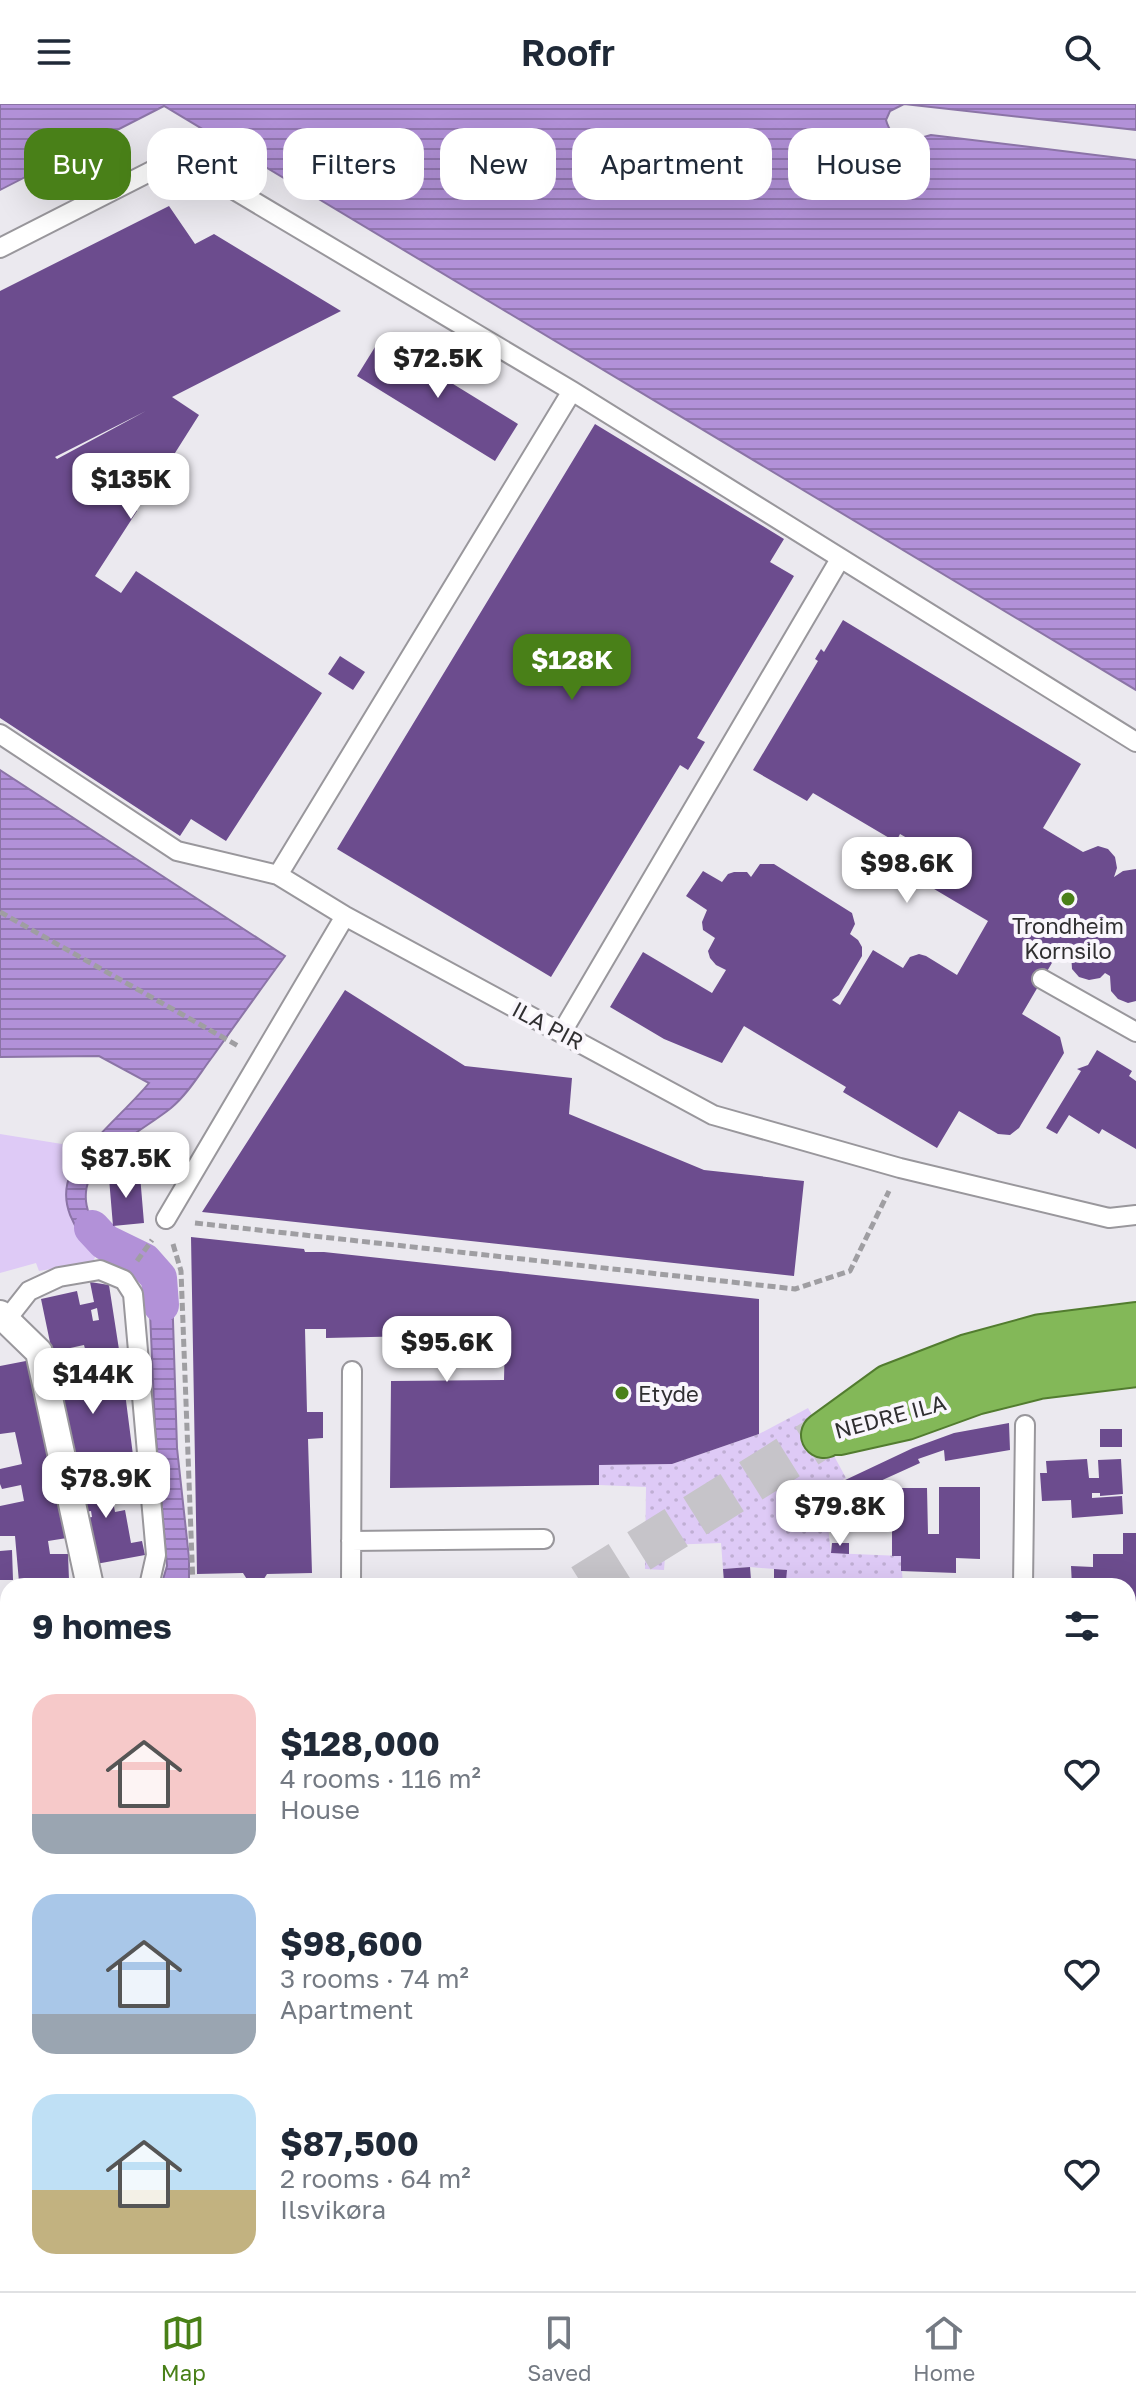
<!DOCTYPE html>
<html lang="en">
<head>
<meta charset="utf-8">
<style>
	body { margin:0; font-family:"Golos Text",sans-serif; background:#f2f2f3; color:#1f2937; height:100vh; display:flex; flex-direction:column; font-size:30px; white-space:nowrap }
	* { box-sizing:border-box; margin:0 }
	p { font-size:26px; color:#747a83 }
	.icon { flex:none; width:44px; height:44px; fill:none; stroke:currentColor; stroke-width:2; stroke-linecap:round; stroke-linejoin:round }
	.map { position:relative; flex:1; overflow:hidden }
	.sheet { position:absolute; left:0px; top:1474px; width:1136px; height:714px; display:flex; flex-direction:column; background:#fff; border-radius:24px 24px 0 0; box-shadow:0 8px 32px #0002 }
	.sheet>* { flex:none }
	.guide { position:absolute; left:24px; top:24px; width:1088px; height:72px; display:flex; gap:16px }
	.price { position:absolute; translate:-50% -68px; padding:0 18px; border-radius:16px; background:#fff; color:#222; font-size:26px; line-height:52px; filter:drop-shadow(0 2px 4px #0008) }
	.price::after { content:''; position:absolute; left:50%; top:48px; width:24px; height:18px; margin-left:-12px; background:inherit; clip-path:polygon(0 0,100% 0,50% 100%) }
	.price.selected { background:#498018; color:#fff }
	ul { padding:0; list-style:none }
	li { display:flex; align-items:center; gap:24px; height:200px; padding:0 32px }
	li span { display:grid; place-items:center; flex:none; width:224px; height:160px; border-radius:24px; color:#555 }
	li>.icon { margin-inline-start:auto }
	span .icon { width:96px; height:96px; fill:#fffc; stroke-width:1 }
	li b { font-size:34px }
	h2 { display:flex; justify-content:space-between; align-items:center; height:96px; padding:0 32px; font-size:34px }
	.chip { padding:0 28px; border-radius:24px; background:#fff; box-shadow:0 8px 32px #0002; font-size:28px; line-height:72px }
	.chip.selected { background:#498018; color:#fff }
	header { display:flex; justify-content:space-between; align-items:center; height:104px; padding:0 32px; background:#fff; font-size:36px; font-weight:600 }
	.tabs { display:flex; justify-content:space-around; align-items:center; height:112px; border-top:2px solid #e0e1e3; background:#fff; font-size:22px; color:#747a83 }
	.tabs a { display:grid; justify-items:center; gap:4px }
	.tabs .selected { color:#498018 }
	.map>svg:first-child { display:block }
	.grass { fill:url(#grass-dots) }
	.park { fill:#decaf6 }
	.water { fill:url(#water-rules); stroke:#8b74a6; stroke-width:2 }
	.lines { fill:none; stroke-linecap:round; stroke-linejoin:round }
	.canal { stroke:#b291d8; stroke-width:36 }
	.building { fill:#6c4c8e; fill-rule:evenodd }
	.trunk-tunnel { stroke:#c6c4c9; stroke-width:44; stroke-dasharray:44 22; stroke-linecap:butt }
	.service-casing { stroke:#99979c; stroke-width:22 }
	.pedestrian-casing { stroke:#99979c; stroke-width:30 }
	.minor-casing { stroke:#99979c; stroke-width:38 }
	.trunk-casing { stroke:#527c2f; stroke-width:48 }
	.path { stroke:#9f9ea2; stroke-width:5; stroke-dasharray:8 4; stroke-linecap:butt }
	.service { stroke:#fff; stroke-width:18 }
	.pedestrian { stroke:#fff; stroke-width:26 }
	.minor { stroke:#fff; stroke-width:34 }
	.trunk { stroke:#83b858; stroke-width:44 }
	.poi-dot { fill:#498018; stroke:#f9f6fc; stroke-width:3 }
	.labels { text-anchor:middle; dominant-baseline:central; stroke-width:8; stroke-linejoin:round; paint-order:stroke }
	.poi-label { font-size:22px; fill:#302f31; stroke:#f9f6fc }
	.street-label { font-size:22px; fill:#302f31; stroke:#f9f6fc }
</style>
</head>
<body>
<header><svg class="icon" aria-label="menu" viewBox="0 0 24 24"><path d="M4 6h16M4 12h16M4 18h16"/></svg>Roofr<svg class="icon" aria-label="search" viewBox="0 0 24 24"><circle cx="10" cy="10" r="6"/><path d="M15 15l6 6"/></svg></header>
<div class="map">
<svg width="1136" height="2187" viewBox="0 0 1136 2187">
	<defs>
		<pattern id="grass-dots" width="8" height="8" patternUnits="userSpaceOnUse" patternTransform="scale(2)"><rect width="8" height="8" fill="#decaf6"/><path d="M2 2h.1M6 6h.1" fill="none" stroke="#bfaed3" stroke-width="1.8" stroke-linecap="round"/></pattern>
		<pattern id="water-rules" width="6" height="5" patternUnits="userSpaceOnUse" patternTransform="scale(2)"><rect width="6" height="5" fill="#b291d8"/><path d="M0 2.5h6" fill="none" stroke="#9177b0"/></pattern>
	</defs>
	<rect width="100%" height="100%" fill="#ebe9ef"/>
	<path class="grass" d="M808,1304L846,1374L824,1387L831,1449L901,1452L903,1482H811L786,1477V1466L750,1463L723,1465L721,1439L666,1441L664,1466L645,1465L646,1383L599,1381V1361L672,1360L759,1330Z
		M0,2095L8,2097V2180H131L134,2187H0Z
		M203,2180H265L266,2183L265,2187H199Z"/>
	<path class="park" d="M0,1030L62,1040L82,1052L71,1069L86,1135L98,1146L93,1158L39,1167L36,1159L0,1169Z
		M0,1662H8V1850L0,1851Z
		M348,2180H637L632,2187H346Z
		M692,2180H854L855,2187H721Z"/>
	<path class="water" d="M0,0H1136V26L904,0L890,7L886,16C892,39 911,37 931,31L1136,56V586L164,2L0,86Z
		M0,666L285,852C261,885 237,918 213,952C200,969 188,990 171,1004C144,1026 89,1052 86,1088C83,1121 110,1132 135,1142L126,1158C116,1154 105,1151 97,1145C73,1128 58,1097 71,1069C83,1042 129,1004 149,979L99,952L0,953Z
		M149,1149L161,1157L172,1185L177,1344L189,1454V1482H161L167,1462L155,1322L149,1186L138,1166Z"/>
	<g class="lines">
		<path class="canal" d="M92,1124L105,1138L144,1157L159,1174L161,1201"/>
	</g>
	<path class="building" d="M169,102L195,140L214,130L341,207L172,293L199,311L156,379L153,377L135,405L137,407L95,472L121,489L136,467L322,589L226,737L191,715L180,732L0,614V187ZM146,307L57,355L55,353Z
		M380,235L518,320L495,357L357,272Z
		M595,320L784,435L770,458L794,472L697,634L705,638L688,666L680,661L551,873L337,745Z
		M843,516L1081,660L1043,724L1083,748L1098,742L1108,745L1115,753L1117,764L1114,773L1123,767L1136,765V897L1128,899L1118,895L1111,887L1110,872L1105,869L1100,874L1089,876L1079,873L1072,865L1071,849L1067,847L1056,852L1022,910L1060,933L1064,949L1019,1024L1010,1031L998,1030L959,1007L937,1044L843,988L846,983L744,922L722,959L664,935L610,903L643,848L712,889L726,866L716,861L710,854L708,847L715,834L703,826L702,818L707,806L686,792L703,767L722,778L728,770L734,768H747L751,773L760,760H774L852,809L855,820L850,830L858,836L862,843V852L839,891L832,896L840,901L873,846L903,864L910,853L919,850L926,852L957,871L988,817L924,779L940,753L900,730L896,738L813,689L807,697L753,666L818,557L815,555L821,545L824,548Z
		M340,552L365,568L353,586L328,570Z
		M345,886L465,962L572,974L569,1010L704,1066L804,1077L794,1172L202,1108Z
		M1097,946L1132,967L1129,972L1136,977V1045L1102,1025L1099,1030L1069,1011L1057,1030L1046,1024L1081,967L1077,965L1088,961Z
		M140,1071L144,1119L113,1122L109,1074Z
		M191,1133L304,1145L305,1148H324L759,1195V1330L672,1360L599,1361V1381L390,1384L391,1277L504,1276L505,1230L326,1234V1225H305L307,1308H323V1334L308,1335L312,1469L267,1470L262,1478L258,1480L248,1477L243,1469L197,1470Z
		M90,1178L109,1181L120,1252L88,1256L84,1241L52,1248L41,1195L77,1187L80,1201L94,1198ZM97,1204L99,1216L93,1217L91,1206Z
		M83,1248L90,1282L103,1279L105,1293L125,1289L134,1359L115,1362L113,1349L101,1351L103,1359L76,1362L55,1254Z
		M31,1256L67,1434L48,1437L50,1450H68L69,1476L19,1478L15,1432H0V1402L24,1397L21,1381L2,1385L0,1380V1365L22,1360L15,1328L0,1330V1262Z
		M1009,1319L1010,1346L945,1357L944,1346L918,1355L920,1359L867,1383L865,1378L826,1399L824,1386L913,1344L954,1329Z
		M1100,1325H1122V1343H1100Z
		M1087,1355L1089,1374H1099L1098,1356L1121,1355L1123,1390L1100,1392V1389H1092V1394L1122,1392L1123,1410L1072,1414L1071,1396L1042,1397L1040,1369H1047L1046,1357Z
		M107,1364L115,1408L125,1406L131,1439L142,1437L145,1451L96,1460L86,1414L92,1413L91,1407L85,1408L78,1370Z
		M939,1383H980V1455L956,1454V1469L901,1467V1452H892V1421H901L900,1384H927L928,1430H939Z
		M1123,1429H1136V1499H1128V1482H1072L1071,1462L1093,1463V1450H1123Z
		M832,1439H849V1450L831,1449Z
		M12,1446L13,1476H0V1447Z
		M750,1463L751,1476H774V1465L787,1466L786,1477L811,1478V1482H707V1479L724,1478L723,1465Z
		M903,1478H958V1482H903Z
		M0,1569H8V1641H0Z
		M1134,1920H1136V1940H1132Z
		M1129,1963L1136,1964V2187H1110V2180H1128Z
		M976,2180H1028V2187H976Z
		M915,2181V2187H855L854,2183Z"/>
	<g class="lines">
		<path class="trunk-tunnel" d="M583,1482L824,1331
			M0,1756L8,1753"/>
		<g class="service-casing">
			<path id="service" d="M0,144L179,53L572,287L1136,638
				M0,630L177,747L278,771L345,812L713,1011L900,1064L1109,1114L1136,1111
				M278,771L572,287
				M1042,875L1136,928
				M562,928L840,455
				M166,1115L345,812
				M7,1215L29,1187L59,1173L100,1166L124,1176L133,1190L156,1451L149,1482
				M351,1437L544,1435
				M351,1482L352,1267
				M1023,1482L1025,1321
				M1128,1952H1136
				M0,1992L8,1945"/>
		</g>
		<g class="pedestrian-casing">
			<path id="pedestrian" d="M0,1210L39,1248L90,1482"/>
		</g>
		<g class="minor-casing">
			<path id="minor" d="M0,1518H8
				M1128,1532V1522
				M1128,1733L1136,1734
				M0,2095L8,2097
				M52,2180L53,2187
				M1085,2187L1086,2180"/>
		</g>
		<g class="trunk-casing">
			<path id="trunk" d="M839,1328L906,1313L975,1288L1039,1272L1136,1260
				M824,1331L890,1283L968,1253L1041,1233L1136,1221"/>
		</g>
		<path class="path" d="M0,808L240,943
			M195,1119L795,1185L850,1167L889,1087
			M173,1140L181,1167L193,1482
			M137,1157L152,1136
			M0,1762L8,1763
			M0,1782L3,1786L0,1791
			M432,2187L434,2180
			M617,2187L619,2183H629L630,2180"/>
		<use href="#service" class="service"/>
		<use href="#pedestrian" class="pedestrian"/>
		<use href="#minor" class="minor"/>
		<use href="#trunk" class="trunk"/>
	</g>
	<g class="poi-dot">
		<circle cx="1068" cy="795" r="8"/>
		<circle cx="622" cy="1289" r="8"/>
	</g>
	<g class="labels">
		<g class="poi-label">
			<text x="1068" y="821">Trondheim<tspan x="1068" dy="25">Kornsilo</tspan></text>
			<text x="638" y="1289" text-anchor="start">Etyde</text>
		</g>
		<g class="street-label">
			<text transform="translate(548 921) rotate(28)">ILA PIR</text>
			<text transform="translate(890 1312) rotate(-15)">NEDRE ILA</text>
		</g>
	</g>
</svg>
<b class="price" style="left:438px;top:296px">$72.5K</b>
<b class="price" style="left:131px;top:417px">$135K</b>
<b class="price selected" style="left:572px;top:598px">$128K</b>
<b class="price" style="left:907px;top:801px">$98.6K</b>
<b class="price" style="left:126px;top:1096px">$87.5K</b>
<b class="price" style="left:447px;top:1280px">$95.6K</b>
<b class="price" style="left:93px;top:1312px">$144K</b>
<b class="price" style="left:106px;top:1416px">$78.9K</b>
<b class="price" style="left:840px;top:1444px">$79.8K</b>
<div class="guide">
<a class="chip selected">Buy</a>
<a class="chip">Rent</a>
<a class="chip">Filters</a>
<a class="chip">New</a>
<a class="chip">Apartment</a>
<a class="chip">House</a>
</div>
<section class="sheet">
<h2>9 homes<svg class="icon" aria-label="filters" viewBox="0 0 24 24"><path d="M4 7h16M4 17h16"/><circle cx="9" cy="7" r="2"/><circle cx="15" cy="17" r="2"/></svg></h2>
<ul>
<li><span style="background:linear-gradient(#f6c9c9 75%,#9aa5b1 0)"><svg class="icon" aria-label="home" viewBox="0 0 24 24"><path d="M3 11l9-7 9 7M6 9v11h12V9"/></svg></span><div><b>$128,000</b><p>4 rooms · 116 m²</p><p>House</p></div><svg class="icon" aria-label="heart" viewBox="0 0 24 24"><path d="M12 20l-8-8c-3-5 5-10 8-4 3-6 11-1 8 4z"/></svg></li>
<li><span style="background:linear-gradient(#a9c7e8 75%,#9aa5b1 0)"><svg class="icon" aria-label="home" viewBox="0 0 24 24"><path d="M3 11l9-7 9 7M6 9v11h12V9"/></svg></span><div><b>$98,600</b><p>3 rooms · 74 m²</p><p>Apartment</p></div><svg class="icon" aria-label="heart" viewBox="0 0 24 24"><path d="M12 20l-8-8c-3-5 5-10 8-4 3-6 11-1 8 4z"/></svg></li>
<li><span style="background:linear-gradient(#bfe0f5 60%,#c2b280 0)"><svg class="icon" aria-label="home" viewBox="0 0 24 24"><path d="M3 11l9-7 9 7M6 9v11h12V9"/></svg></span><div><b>$87,500</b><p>2 rooms · 64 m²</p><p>Ilsvikøra</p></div><svg class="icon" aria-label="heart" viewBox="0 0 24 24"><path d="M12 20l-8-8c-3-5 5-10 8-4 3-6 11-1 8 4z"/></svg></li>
</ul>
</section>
</div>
<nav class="tabs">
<a class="selected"><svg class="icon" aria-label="map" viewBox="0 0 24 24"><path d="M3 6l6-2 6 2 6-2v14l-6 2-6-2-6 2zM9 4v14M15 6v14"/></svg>Map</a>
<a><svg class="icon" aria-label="saved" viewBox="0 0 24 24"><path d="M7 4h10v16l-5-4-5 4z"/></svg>Saved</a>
<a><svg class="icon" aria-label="home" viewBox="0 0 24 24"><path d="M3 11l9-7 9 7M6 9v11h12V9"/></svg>Home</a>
</nav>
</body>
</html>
